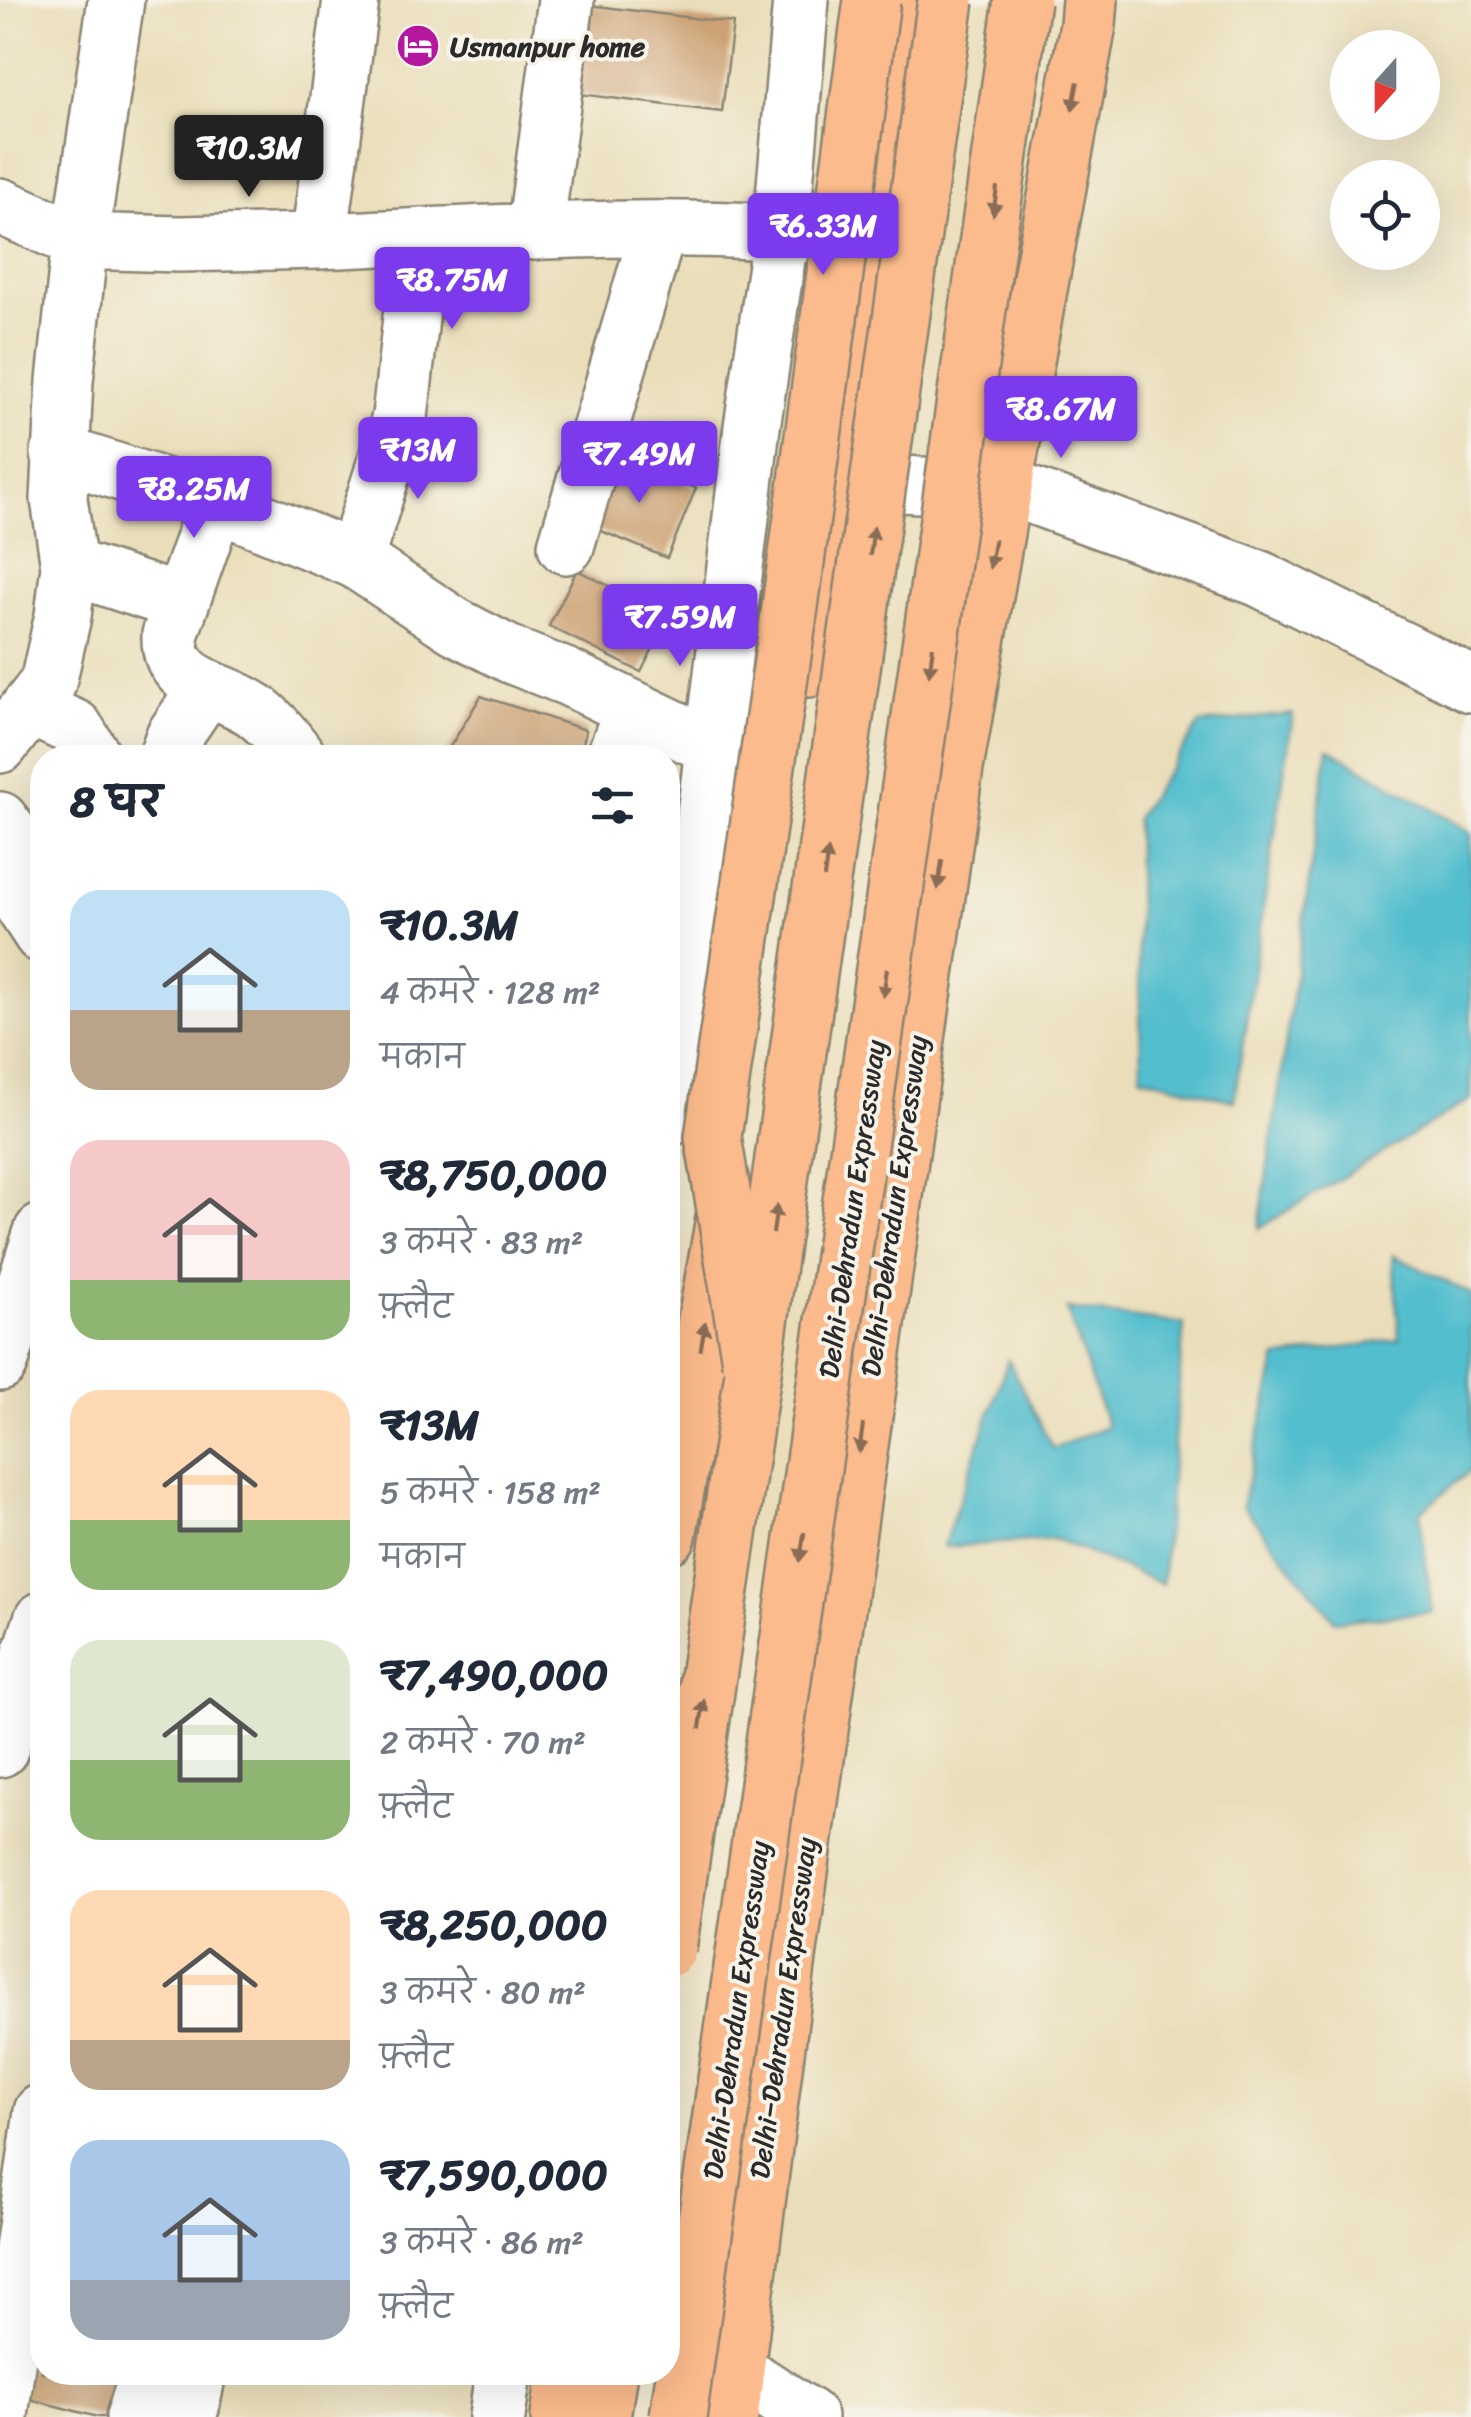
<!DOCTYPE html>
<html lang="hi">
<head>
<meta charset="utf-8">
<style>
	body { margin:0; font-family:Sriracha,"Playpen Sans Deva",sans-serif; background:#f6f6f7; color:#1f2937; height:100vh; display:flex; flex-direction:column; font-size:38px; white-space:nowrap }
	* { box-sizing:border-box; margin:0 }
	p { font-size:32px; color:#747a83 }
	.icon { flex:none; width:55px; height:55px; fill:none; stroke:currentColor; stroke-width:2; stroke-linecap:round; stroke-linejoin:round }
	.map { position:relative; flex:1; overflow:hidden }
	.panel { position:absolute; left:30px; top:745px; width:650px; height:1640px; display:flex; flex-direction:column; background:#fff; border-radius:40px; box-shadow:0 10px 40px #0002 }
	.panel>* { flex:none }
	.needle { width:65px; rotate:201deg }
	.controls { position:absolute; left:1330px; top:30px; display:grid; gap:20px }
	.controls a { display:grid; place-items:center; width:110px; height:110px; border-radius:50%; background:#fff; box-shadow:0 10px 40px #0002; font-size:50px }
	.price { position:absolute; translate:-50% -85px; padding:0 22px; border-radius:10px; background:#7c3aed; color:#fff; font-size:32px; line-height:65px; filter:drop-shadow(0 2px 5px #0008) }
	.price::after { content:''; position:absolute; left:50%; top:60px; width:30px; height:22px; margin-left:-15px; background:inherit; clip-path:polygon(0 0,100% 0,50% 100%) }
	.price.active { background:#222; color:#fff }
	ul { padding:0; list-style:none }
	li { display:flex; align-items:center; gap:30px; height:250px; padding:0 40px }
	li span { display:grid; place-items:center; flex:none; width:280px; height:200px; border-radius:30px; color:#555 }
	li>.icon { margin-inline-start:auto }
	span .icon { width:120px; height:120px; fill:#fffc; stroke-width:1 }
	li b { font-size:42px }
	h2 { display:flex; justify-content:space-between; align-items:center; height:120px; padding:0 40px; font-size:42px }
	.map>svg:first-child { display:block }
	.water { fill:#53bece; stroke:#3f747c; stroke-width:2.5 }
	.building { fill:#cca173 }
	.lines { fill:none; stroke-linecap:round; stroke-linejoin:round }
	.minor-casing { stroke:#8a8472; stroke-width:60 }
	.highway-casing { stroke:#8a8472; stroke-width:60 }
	.minor { stroke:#fff; stroke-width:55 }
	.highway { stroke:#fbbb8c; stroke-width:55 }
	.major-bridge-casing { stroke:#8a8472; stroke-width:60; stroke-linecap:butt }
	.highway-bridge-casing { stroke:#8a8472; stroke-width:60; stroke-linecap:butt }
	.major-bridge { stroke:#fbbb8c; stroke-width:55 }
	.highway-bridge { stroke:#fbbb8c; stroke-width:55 }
	.oneway { fill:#896c57 }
	.labels { text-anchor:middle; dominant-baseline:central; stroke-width:8; stroke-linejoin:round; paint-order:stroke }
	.poi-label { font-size:28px; font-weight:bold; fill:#2b2b2b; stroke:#f7f3e8; text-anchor:start }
	.street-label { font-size:28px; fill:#2b2b2b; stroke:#f7f3e8 }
</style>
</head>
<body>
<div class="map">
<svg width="1471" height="2417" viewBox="0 0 1471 2417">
	<rect width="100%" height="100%" fill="#f7f3e8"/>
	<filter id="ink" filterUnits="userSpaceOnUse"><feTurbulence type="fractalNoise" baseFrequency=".01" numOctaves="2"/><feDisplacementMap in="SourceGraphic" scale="20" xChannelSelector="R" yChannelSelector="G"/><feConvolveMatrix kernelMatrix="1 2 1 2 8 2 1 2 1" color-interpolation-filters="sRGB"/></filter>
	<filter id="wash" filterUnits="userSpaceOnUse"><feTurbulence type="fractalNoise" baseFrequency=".0048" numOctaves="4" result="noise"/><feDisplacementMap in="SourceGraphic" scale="40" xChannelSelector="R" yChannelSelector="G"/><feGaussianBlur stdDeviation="2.25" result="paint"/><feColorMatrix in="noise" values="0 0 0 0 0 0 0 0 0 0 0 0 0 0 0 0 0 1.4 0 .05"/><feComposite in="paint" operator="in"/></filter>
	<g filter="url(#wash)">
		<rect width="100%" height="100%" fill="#eadeba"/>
		<path class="water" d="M1293,714L1234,1101L1141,1076L1136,818L1200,724Z
			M1328,748L1471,832V1099L1259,1228Z
			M1393,1255L1471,1294V1470L1420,1512L1432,1612L1335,1621L1242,1505L1277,1358L1399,1339Z
			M1067,1309L1184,1324L1162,1584L1055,1539L943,1547L1008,1360L1053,1449L1107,1426Z"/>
		<g id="blocks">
			<path class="building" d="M589,5L733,23L722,112L579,94Z
				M611,453L696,488L667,558L582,523Z
				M577,570L669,616L641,672L549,626Z
				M481,696L586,730L580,758H443Z
				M33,2356L42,2358V2372H96L128,2381L119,2417H98L22,2397Z"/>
		</g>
	</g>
	<g filter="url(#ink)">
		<use href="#blocks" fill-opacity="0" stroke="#8a8472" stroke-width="2.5"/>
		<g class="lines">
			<g class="minor-casing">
				<path id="minor" d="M0,206L80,241L179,244L319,241L351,0
					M535,232L566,0
					M319,241C483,234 651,221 815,235
					M59,453L216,503L355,560L455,626L513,656L567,677L713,747
					M836,480L1019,491L1258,578L1471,684
					M216,503L170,635C168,688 224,687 257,712C274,725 286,741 299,758
					M566,546L658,231
					M355,560L400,417L420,237
					M69,566L181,603
					M29,707L75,728L94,758
					M0,745L48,683L63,616L69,566L59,499L65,381L80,241L116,0
					M166,758L174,736L206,689
					M614,758L632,710
					M0,820L42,876
					M0,871L42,935
					M668,1119L752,427L781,232L801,0
					M0,1363L42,1232
					M0,1749L42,1620
					M700,2346L809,2417
					M0,2415L42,2112
					M134,2417L149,2372
					M184,2417L191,2408L198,2372
					M497,2417L503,2372"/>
			</g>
			<g class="highway-casing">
				<path id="highway" d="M809,669L905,0
					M668,1536L724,1218
					M559,2417L565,2372
					M602,2417L609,2372
					M730,2417L788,1958L955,768L1030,338L1088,25L1090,0"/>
			</g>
			<use href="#minor" class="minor"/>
			<use href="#highway" class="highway"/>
			<g class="major-bridge-casing">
				<path id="major-bridge" d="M750,1361L713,1137L789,614L872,0"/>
			</g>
			<g class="highway-bridge-casing">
				<path id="highway-bridge" d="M668,1949L752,1379L946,0
					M678,2417L1022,0"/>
			</g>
			<use href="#major-bridge" class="major-bridge"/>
			<use href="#highway-bridge" class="highway-bridge"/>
		</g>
		<defs><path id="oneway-solid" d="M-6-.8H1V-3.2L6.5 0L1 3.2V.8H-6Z" transform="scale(2.5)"/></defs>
		<g class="oneway">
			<use href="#oneway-solid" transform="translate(1075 96) rotate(101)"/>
			<use href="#oneway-solid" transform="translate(995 201) rotate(98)"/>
			<use href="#oneway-solid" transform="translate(872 541) rotate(-82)"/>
			<use href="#oneway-solid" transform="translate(992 554) rotate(100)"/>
			<use href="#oneway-solid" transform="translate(931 661) rotate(98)"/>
			<use href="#oneway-solid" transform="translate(826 863) rotate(-82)"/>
			<use href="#oneway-solid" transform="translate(940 875) rotate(98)"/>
			<use href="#oneway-solid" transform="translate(885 983) rotate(98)"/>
			<use href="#oneway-solid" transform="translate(775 1219) rotate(-82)"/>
			<use href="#oneway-solid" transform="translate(703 1336) rotate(-80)"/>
			<use href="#oneway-solid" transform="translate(861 1439) rotate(98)"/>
			<use href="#oneway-solid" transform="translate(802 1547) rotate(99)"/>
			<use href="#oneway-solid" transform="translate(702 1714) rotate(-82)"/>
		</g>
	</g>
	<defs>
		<g id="hotel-disc" transform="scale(2.25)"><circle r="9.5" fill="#b5179e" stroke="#f7f3e8"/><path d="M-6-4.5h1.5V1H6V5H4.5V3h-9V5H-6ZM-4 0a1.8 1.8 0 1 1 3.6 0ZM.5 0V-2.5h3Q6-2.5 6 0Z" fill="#fff"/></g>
	</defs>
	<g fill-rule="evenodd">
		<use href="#hotel-disc" x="418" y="46"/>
	</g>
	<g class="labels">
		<g class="poi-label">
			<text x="450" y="46">Usmanpur home</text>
		</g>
		<g class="street-label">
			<text transform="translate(894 1206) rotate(-82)">Delhi–Dehradun Expressway</text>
			<text transform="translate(852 1209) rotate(-82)">Delhi-Dehradun Expressway</text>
			<text transform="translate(783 2008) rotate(-82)">Delhi–Dehradun Expressway</text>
			<text transform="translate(736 2010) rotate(-82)">Delhi-Dehradun Expressway</text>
		</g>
	</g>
</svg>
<div class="controls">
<a><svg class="needle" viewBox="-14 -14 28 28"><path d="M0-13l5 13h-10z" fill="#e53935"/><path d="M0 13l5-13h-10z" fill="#747a83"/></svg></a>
<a><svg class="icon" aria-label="locate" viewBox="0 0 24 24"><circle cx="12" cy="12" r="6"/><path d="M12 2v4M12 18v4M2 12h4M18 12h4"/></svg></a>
</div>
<b class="price active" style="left:249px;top:200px">₹10.3M</b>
<b class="price" style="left:823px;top:278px">₹6.33M</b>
<b class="price" style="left:452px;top:332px">₹8.75M</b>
<b class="price" style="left:1061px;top:461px">₹8.67M</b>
<b class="price" style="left:418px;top:502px">₹13M</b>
<b class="price" style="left:639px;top:506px">₹7.49M</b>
<b class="price" style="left:194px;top:541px">₹8.25M</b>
<b class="price" style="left:680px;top:669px">₹7.59M</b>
<section class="panel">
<h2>8 घर<svg class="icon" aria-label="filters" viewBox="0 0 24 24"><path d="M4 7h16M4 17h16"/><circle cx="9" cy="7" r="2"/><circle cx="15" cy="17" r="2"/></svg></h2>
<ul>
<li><span style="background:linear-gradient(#bfe0f5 60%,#b9a48a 0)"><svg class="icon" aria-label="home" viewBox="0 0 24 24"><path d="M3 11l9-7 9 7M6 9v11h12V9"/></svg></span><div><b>₹10.3M</b><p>4 कमरे · 128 m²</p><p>मकान</p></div></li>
<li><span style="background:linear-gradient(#f6c9c9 70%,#8fb573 0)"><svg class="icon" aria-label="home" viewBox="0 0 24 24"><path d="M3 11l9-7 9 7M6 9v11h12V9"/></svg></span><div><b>₹8,750,000</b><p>3 कमरे · 83 m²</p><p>फ़्लैट</p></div></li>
<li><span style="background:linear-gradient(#ffd9b3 65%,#8fb573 0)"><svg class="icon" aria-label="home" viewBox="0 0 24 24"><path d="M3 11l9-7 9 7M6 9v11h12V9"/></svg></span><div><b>₹13M</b><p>5 कमरे · 158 m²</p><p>मकान</p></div></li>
<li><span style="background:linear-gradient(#dfe7d0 60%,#8fb573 0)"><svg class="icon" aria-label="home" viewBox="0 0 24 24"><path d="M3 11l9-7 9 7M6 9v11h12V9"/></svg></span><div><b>₹7,490,000</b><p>2 कमरे · 70 m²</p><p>फ़्लैट</p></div></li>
<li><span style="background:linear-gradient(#ffd9b3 75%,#b9a48a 0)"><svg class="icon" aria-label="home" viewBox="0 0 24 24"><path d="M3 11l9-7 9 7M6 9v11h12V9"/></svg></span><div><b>₹8,250,000</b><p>3 कमरे · 80 m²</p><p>फ़्लैट</p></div></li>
<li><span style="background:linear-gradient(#a9c7e8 70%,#9aa5b1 0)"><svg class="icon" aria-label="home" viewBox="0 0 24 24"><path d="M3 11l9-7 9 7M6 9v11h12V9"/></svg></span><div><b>₹7,590,000</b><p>3 कमरे · 86 m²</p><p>फ़्लैट</p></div></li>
</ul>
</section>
</div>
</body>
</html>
